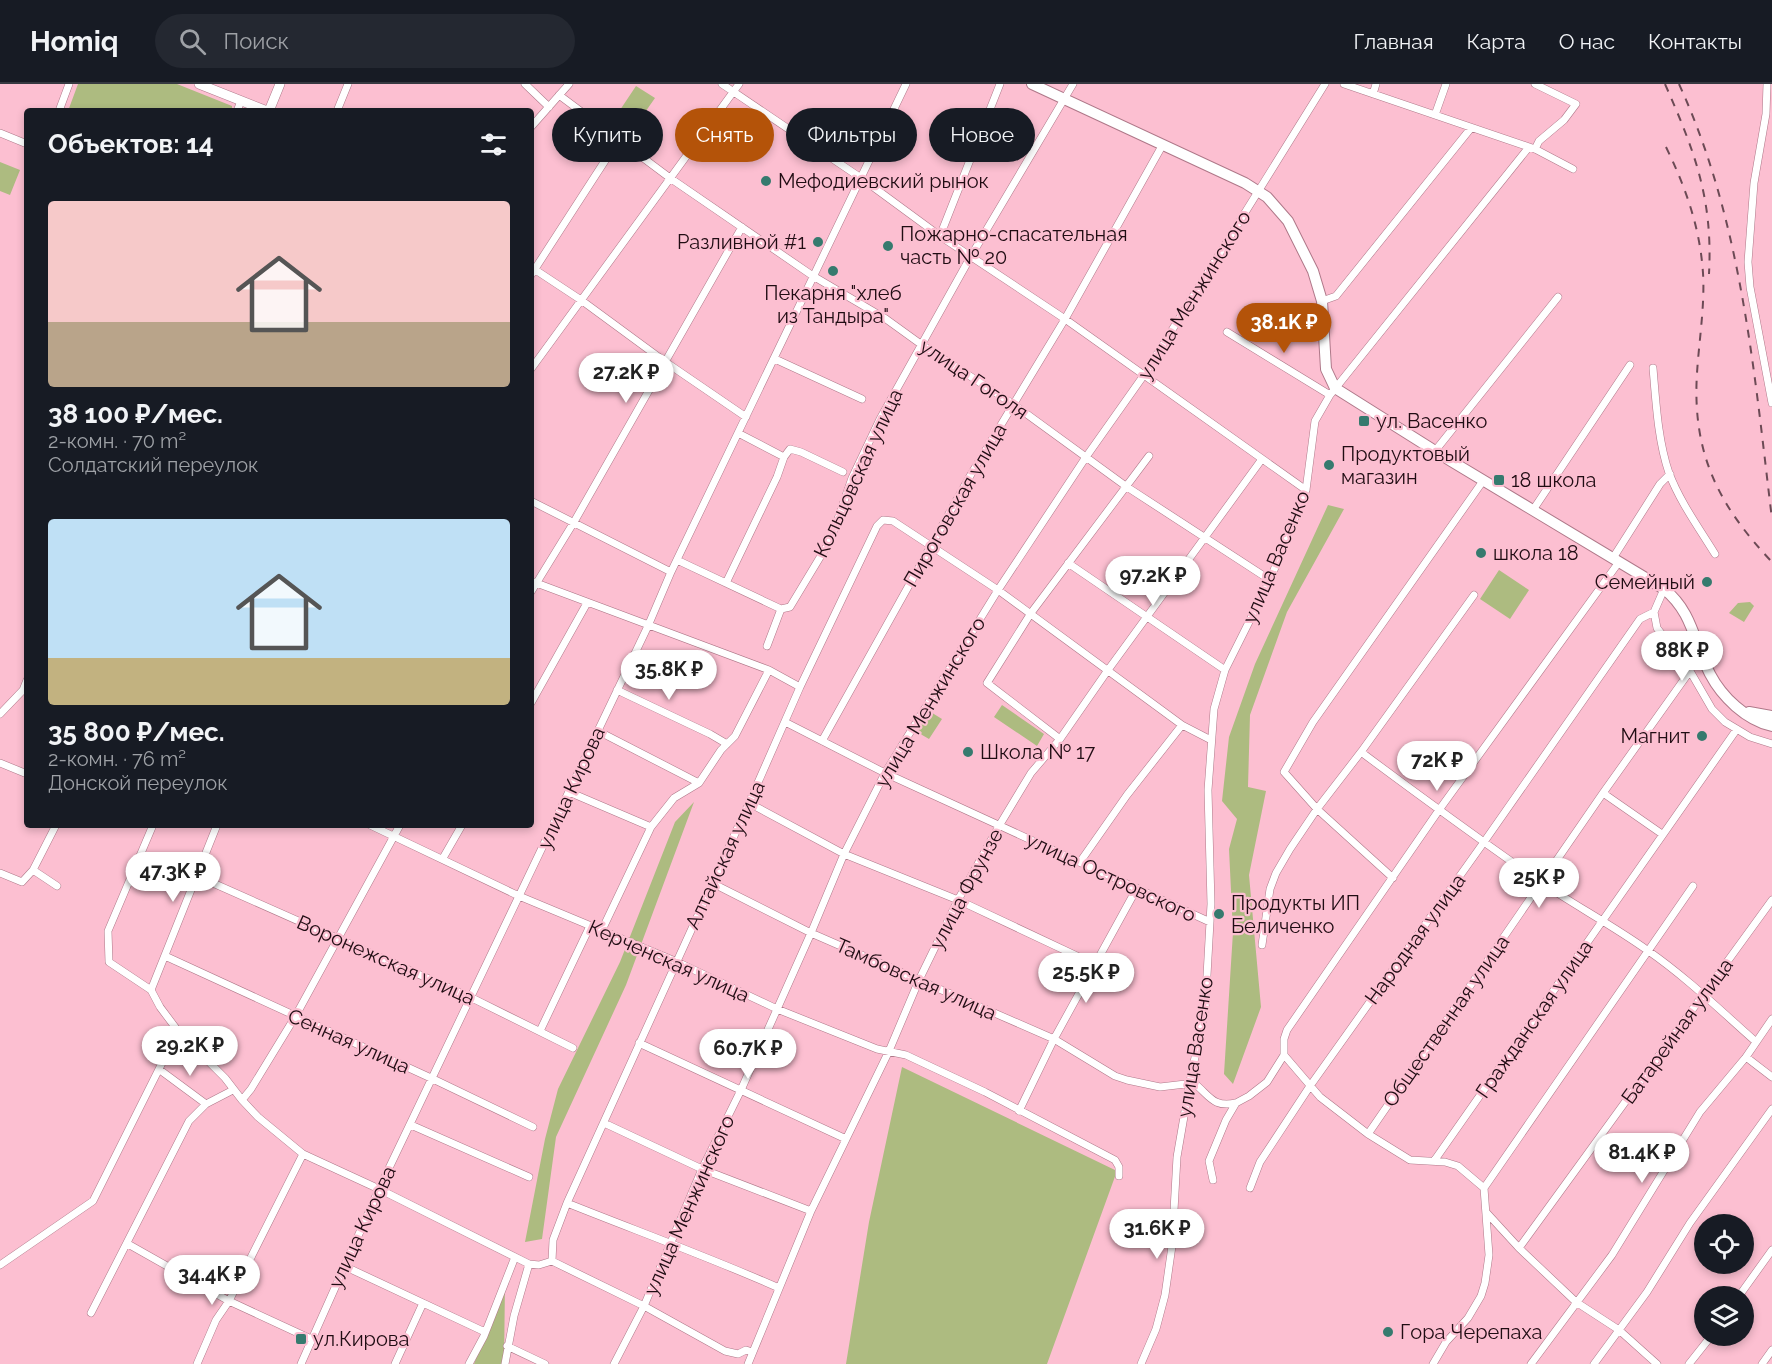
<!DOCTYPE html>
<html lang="ru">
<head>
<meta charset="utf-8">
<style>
	body { margin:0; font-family:Raleway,sans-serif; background:#242831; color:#f1f3f6; height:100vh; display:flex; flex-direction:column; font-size:22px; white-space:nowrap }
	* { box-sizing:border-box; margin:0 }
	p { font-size:20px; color:#9ea1a6 }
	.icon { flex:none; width:33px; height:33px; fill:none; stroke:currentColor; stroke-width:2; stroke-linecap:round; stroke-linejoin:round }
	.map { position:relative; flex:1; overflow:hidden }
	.sheet { position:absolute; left:24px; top:24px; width:510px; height:720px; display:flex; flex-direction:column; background:#171b24; border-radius:6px; box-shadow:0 3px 9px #0003 }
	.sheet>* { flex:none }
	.guide { position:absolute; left:552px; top:24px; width:570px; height:54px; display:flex; gap:12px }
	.fabs { position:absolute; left:1694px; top:1130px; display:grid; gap:12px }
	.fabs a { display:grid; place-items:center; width:60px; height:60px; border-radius:50%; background:#171b24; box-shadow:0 3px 9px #0003; font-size:30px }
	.price { position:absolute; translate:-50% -51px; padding:0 14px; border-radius:21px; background:#fff; color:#222; font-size:20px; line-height:39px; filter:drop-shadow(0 2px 3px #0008) }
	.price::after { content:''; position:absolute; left:50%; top:36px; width:18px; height:14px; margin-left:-9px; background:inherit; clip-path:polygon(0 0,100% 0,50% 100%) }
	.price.current { background:#b45309; color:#fff }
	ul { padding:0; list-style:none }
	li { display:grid; align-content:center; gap:12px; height:318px; padding:0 24px }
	li span { display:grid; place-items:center; height:186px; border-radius:6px; color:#555 }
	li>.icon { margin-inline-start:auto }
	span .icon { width:108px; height:108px; fill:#fffc; stroke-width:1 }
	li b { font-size:26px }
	h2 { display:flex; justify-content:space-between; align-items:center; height:72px; padding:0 24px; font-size:26px }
	.chip { padding:0 21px; border-radius:27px; background:#171b24; box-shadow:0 3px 9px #0003; font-size:21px; line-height:54px }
	.chip.current { background:#b45309; color:#fff }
	header { display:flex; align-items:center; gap:36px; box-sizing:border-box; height:84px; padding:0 30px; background:#171b24; border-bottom:2px solid #363941 }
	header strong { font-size:28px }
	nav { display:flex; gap:33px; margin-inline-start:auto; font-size:21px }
	.search { width:420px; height:54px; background:#242831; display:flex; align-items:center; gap:15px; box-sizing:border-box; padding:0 21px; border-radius:33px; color:#9ea1a6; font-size:22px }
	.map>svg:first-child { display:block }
	.green { fill:#adbb80 }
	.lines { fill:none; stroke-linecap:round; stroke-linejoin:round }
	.street-casing { stroke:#af7889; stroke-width:8 }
	.secondary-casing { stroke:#af7889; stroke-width:10 }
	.primary-casing { stroke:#af7889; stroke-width:12 }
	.street { stroke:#fff; stroke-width:7 }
	.secondary { stroke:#fff; stroke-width:9 }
	.primary { stroke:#fff; stroke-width:10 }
	.rail { stroke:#6c4a55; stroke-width:2; stroke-dasharray:8 8; stroke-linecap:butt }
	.poi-dot { fill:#367a6e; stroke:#fcbfd1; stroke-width:2 }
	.labels { text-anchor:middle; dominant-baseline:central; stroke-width:4.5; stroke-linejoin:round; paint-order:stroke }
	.poi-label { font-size:20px; fill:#200c13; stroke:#fcbfd1; text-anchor:start }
	.street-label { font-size:20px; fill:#200c13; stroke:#fcbfd1 }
</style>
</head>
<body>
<header>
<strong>Homiq</strong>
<div class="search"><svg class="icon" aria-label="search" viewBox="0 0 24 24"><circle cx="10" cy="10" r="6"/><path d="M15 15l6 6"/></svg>Поиск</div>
<nav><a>Главная</a><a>Карта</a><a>О нас</a><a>Контакты</a></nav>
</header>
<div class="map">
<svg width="1772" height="1280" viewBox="0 0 1772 1280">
	<rect width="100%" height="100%" fill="#fcbfd1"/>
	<path class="green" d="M78,0H177L232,22V27H68Z
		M636,2L655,14L634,44L616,32Z
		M0,78L20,86L10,111L0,107Z
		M1328,421L1344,425L1287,528L1250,631L1248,703L1266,707L1249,791L1261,923L1233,1000L1224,990L1233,848L1229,765L1237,735L1222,717L1229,653L1255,580Z
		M1499,486L1529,506L1510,535L1480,515Z
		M1750,518L1754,522L1744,538L1729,529L1738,519Z
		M1002,621L1044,650L1037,662L994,633Z
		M929,627L942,635L929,655L917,648Z
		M694,718L626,901L556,1053L542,1155L525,1158L545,1055L558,1005L620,878L675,738Z
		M902,983L1117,1087L1047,1280H846L869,1138Z
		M505,1198L504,1280H474Z"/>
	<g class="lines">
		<g class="street-casing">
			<path id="street" d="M525,0L549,23
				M722,0L861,94L940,152L1065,235L1306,406
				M1344,0L1535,65L1573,85
				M1535,0L1576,20L1564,36L1539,57L1535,65
				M1767,0L1766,30L1754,99L1748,178L1750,203L1772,319
				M1373,10L1376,0
				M559,11L670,94L813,192L886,235L922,261L1013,320L1127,403L1270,496
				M59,27L69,0
				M237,27L241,17
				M337,27L348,0
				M1435,31L1446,0
				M531,43L569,0
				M0,49L27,60
				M940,152L1000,0
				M531,183L581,216L664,277L746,333
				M531,191L610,69L620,57
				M1322,217L1336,212L1471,44
				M1227,248L1330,311
				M775,275L862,315
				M1653,284C1656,319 1658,357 1669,389C1680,418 1699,444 1715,470
				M531,285L739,0
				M738,349L784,373L790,365L801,368L843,388
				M1435,367L1558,213
				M531,417L671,488
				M1533,426L1630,281
				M1613,474L1660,400L1670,390
				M677,476L781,525
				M1068,479L1225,586
				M531,497L769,586L800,603
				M726,499L777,393L784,373
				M1664,505L1654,528L1657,544L1690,587L1712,625L1725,638L1750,653L1772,660
				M531,508L574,438L742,143
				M767,562L781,525L790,523L831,455L852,394L880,335L971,172L1073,0
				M617,606L710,650L727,660
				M531,619L587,519
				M0,630L23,606L27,596
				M785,638L885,689L1210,838
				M598,647L699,699
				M1060,655L987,599L1031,529L1149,372
				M822,657L970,392L1065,235L1162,62
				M1361,668C1420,712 1479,755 1539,797C1574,821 1612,841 1647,866C1686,893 1720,926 1755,957
				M0,679L27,690
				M569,708L651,743
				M1603,709L1662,750
				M749,719L844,770L958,816L1094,880
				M153,741L108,847L109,878L151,906L160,923L178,947L225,994L242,1016L258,1033L303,1070L379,1105L529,1180L539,1181L552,1177L644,1222L725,1267L738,1270L746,1266L752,1268
				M370,741L519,812L675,877L777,925L877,965L906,971L985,1008L1115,1076L1119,1083V1092
				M443,774L462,741
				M1080,778L1127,711L1182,641
				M33,786L57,802
				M0,789L22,798L33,786L56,741
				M197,792L472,914L573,964
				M1393,794L1317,725L1284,688L1313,638L1483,397
				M712,799L811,849L1054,955L1115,992L1127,996L1160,1003L1194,999C1210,1012 1213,1024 1236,1019
				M602,846L651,743L674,714L699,699L721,666L735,652L769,586
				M1262,861L1270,805L1276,789L1290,765L1317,725L1361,668L1474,511
				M165,872L433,995L533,1043
				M151,906L217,741
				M540,947L590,842
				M639,959L846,1055
				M1746,973L1772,993
				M160,986L206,1020
				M242,1016L251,1005L295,933L400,741
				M1019,1027L1054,955L1137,804
				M604,1039L702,1085L811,1127
				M411,1041L529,1093
				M1368,1050L1603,709L1690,587
				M1434,1077L1737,645
				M1213,1096L1209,1077L1226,1036L1236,1019L1249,1012L1267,998L1284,971
				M1250,1104L1260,1078L1310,1002L1484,758L1640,535L1654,528
				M1484,1104L1458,1082L1445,1078L1410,1076L1368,1050L1320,1013L1284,971V955L1287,946L1439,726L1619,478
				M567,1119C637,1147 709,1173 779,1204
				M1486,1128L1519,1164L1576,1218L1619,1246L1657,1280
				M128,1160L229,1217L311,1255
				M1519,1164L1772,816
				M552,1177L553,1156L567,1119L749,719L800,603L877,442L883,436L893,437L998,506L1182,641L1211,656
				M0,1181L93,1117L178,947
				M344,1182L485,1248
				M1739,1212L1772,1166
				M91,1229L189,1037L206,1020L233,1006
				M507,1262L545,1280
				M197,1280L216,1236L229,1217L303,1070
				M301,1280L379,1105L648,542L671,488L906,0
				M395,1280L423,1219
				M469,1280L484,1252L515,1173
				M505,1280L514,1232L529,1180
				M614,1280L644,1222L702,1085L741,1006L811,849L844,770L885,689L998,506L1086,373L1144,291L1325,0
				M748,1280L811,1127L889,967L919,896L958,816L999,742L1031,689L1060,655L1108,586L1262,375
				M1141,1280L1156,1245L1165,1211L1172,1162L1177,1073L1191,992L1205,927L1211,820L1208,706L1214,625L1225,586L1270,496L1306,406L1315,337L1330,311L1529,63
				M1433,1280L1446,1258L1468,1234L1481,1212L1485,1199L1489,1171L1484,1104L1693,802
				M1531,1280L1612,1171L1700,1028L1746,973L1772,935
				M1594,1280L1647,1208L1690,1139L1772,1025
				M1689,1280L1712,1251
				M1762,1280L1772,1266"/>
		</g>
		<g class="secondary-casing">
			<path id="secondary" d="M199,0L267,27
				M269,27L280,0"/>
		</g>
		<g class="primary-casing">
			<path id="primary" d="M1032,0L1245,99L1267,113L1288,137L1313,187L1322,217L1326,285L1335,304L1451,377L1664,505C1693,528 1694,559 1710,590C1722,613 1746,636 1772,642
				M1749,628L1772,632"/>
		</g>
		<use href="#street" class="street"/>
		<use href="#secondary" class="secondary"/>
		<use href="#primary" class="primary"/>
		<path class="rail" d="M1665,0C1695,68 1713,115 1709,190
			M1679,0C1742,137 1754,288 1772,435
			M1666,63C1686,104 1700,144 1703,189C1705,221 1699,257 1697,289C1692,369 1718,421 1772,478"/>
	</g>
	<g class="poi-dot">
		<circle cx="766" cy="97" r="6"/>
		<circle cx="818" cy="158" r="6"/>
		<circle cx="888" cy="162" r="6"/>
		<circle cx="833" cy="187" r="6"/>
		<rect x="1358" y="331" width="12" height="12" rx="3"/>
		<circle cx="1329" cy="381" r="6"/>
		<rect x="1493" y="390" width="12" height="12" rx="3"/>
		<circle cx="1481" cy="469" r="6"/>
		<circle cx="1707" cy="498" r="6"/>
		<circle cx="1702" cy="652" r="6"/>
		<circle cx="968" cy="668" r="6"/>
		<circle cx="1219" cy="830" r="6"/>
		<circle cx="1388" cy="1248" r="6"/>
		<rect x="295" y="1249" width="12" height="12" rx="3"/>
	</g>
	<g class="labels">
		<g class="poi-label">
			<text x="778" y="97">Мефодиевский рынок</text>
			<text x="900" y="150">Пожарно-спасательная<tspan x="900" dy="23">часть № 20</tspan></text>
			<text x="806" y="158" text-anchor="end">Разливной #1</text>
			<text x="833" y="209" text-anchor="middle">Пекарня "хлеб<tspan x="833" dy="23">из Тандыра"</tspan></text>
			<text x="1376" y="337">ул. Васенко</text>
			<text x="1341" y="370">Продуктовый<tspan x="1341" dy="23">магазин</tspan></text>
			<text x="1511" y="396">18 школа</text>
			<text x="1493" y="469">школа 18</text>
			<text x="1695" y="498" text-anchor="end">Семейный</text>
			<text x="1690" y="652" text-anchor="end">Магнит</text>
			<text x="980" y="668">Школа № 17</text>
			<text x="1231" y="819">Продукты ИП<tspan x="1231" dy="23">Беличенко</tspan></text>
			<text x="1400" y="1248">Гора Черепаха</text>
			<text x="313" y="1255">ул.Кирова</text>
		</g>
		<g class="street-label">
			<text transform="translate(1194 211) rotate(-58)">улица Менжинского</text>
			<text transform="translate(974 295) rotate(34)">улица Гоголя</text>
			<text transform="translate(858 389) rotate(-65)">Кольцовская улица</text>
			<text transform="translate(955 421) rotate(-60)">Пироговская улица</text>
			<text transform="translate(1276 473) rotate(-67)">улица Васенко</text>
			<text transform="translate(930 618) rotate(-59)">улица Менжинского</text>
			<text transform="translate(571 704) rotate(-65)">улица Кирова</text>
			<text transform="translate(725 771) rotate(-65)">Алтайская улица</text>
			<text transform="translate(1111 793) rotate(25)">улица Островского</text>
			<text transform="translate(966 805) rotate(-62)">улица Фрунзе</text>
			<text transform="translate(1415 855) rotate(-54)">Народная улица</text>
			<text transform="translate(386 876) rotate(24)">Воронежская улица</text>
			<text transform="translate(669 877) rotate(24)">Керченская улица</text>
			<text transform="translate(916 895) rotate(24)">Тамбовская улица</text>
			<text transform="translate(1534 935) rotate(-55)">Гражданская улица</text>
			<text transform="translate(1446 937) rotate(-55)">Общественная улица</text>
			<text transform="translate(1677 947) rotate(-54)">Батарейная улица</text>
			<text transform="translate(349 957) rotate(24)">Сенная улица</text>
			<text transform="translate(1195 963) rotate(-81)">улица Васенко</text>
			<text transform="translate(689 1121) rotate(-66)">улица Менжинского</text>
			<text transform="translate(362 1143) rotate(-65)">улица Кирова</text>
		</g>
	</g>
</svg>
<div class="fabs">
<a><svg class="icon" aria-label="locate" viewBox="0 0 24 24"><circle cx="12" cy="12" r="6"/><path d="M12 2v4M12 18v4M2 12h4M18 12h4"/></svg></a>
<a><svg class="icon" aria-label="layers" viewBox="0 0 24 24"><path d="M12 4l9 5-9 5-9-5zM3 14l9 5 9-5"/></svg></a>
</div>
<b class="price current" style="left:1284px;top:270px">38.1K ₽</b>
<b class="price" style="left:626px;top:320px">27.2K ₽</b>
<b class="price" style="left:1153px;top:523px">97.2K ₽</b>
<b class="price" style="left:1682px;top:598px">88K ₽</b>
<b class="price" style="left:669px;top:617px">35.8K ₽</b>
<b class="price" style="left:1437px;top:708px">72K ₽</b>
<b class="price" style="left:173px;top:819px">47.3K ₽</b>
<b class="price" style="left:1539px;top:825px">25K ₽</b>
<b class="price" style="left:1086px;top:920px">25.5K ₽</b>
<b class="price" style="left:190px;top:993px">29.2K ₽</b>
<b class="price" style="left:748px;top:996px">60.7K ₽</b>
<b class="price" style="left:1642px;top:1100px">81.4K ₽</b>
<b class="price" style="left:1157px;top:1176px">31.6K ₽</b>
<b class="price" style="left:212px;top:1222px">34.4K ₽</b>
<div class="guide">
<a class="chip">Купить</a>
<a class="chip current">Снять</a>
<a class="chip">Фильтры</a>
<a class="chip">Новое</a>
</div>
<section class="sheet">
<h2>Объектов: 14<svg class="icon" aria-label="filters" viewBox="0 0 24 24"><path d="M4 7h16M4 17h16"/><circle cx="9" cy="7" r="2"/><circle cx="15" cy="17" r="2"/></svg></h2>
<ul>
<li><span style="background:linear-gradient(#f6c9c9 65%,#b9a48a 0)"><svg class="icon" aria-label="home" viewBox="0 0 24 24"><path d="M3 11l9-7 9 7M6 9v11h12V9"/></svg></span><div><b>38 100 ₽/мес.</b><p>2-комн. · 70 m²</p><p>Солдатский переулок</p></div></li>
<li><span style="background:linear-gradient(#bfe0f5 75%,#c2b280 0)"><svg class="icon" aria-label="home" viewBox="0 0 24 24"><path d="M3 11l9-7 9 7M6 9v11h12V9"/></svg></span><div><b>35 800 ₽/мес.</b><p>2-комн. · 76 m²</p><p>Донской переулок</p></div></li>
</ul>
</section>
</div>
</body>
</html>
